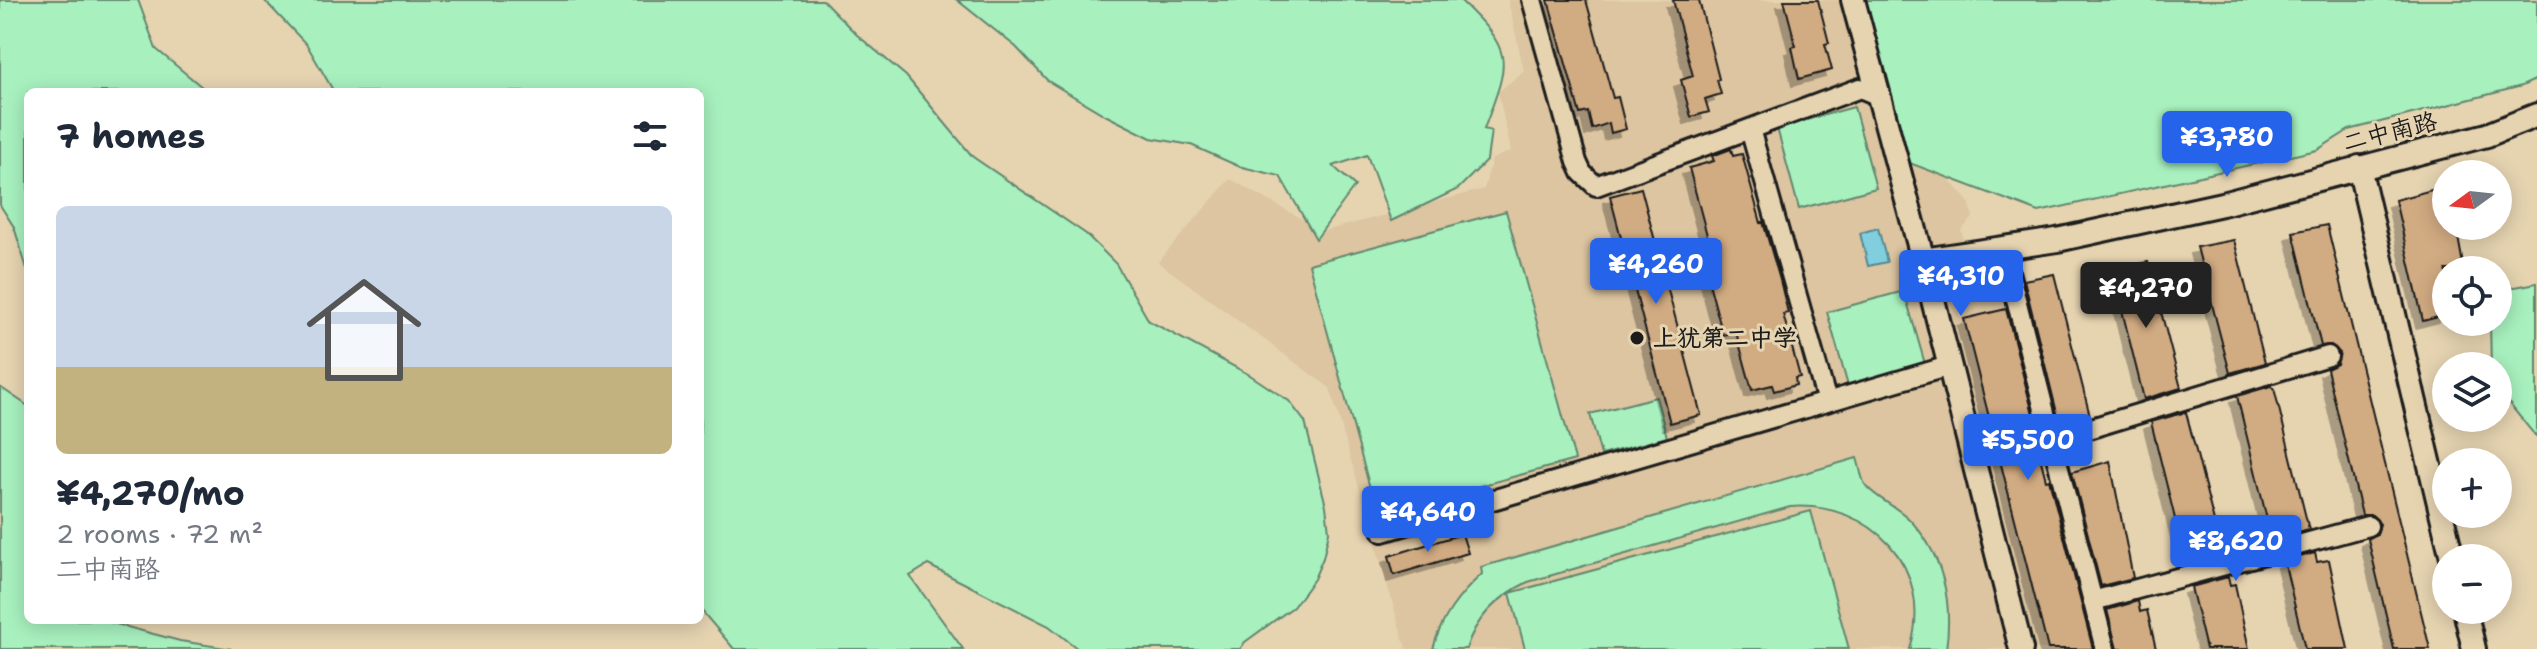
<!DOCTYPE html>
<html lang="en">
<head>
<meta charset="utf-8">
<style>
	body { margin:0; font-family:"Shantell Sans","LXGW WenKai TC",sans-serif; background:#f2f2f3; color:#1f2937; height:100vh; display:flex; flex-direction:column; font-size:30px; white-space:nowrap }
	* { box-sizing:border-box; margin:0 }
	p { font-size:26px; color:#747a83 }
	.icon { flex:none; width:44px; height:44px; fill:none; stroke:currentColor; stroke-width:2; stroke-linecap:round; stroke-linejoin:round }
	.map { position:relative; flex:1; overflow:hidden }
	.side { position:absolute; left:24px; top:88px; width:680px; height:536px; display:flex; flex-direction:column; background:#fff; border-radius:12px; box-shadow:0 4px 20px #0003 }
	.side>* { flex:none }
	.needle { width:52px; rotate:255deg }
	.fabs { position:absolute; left:2432px; top:160px; display:grid; gap:16px }
	.fabs a { display:grid; place-items:center; width:80px; height:80px; border-radius:50%; background:#fff; box-shadow:0 4px 20px #0003; font-size:40px }
	.price { position:absolute; translate:-50% -68px; padding:0 18px; border-radius:8px; background:#2563eb; color:#fff; font-size:26px; line-height:52px; filter:drop-shadow(0 2px 4px #0008) }
	.price::after { content:''; position:absolute; left:50%; top:48px; width:24px; height:18px; margin-left:-12px; background:inherit; clip-path:polygon(0 0,100% 0,50% 100%) }
	.price.on { background:#222; color:#fff }
	ul { padding:0; list-style:none }
	li { display:grid; align-content:center; gap:16px; height:424px; padding:0 32px }
	li+li { border-top:2px solid #e0e1e3 }
	li span { display:grid; place-items:center; height:248px; border-radius:12px; color:#555 }
	li>.icon { margin-inline-start:auto }
	span .icon { width:144px; height:144px; fill:#fffc; stroke-width:1 }
	li b { font-size:34px }
	h2 { display:flex; justify-content:space-between; align-items:center; height:96px; padding:0 32px; font-size:34px }
	.map>svg:first-child { display:block }
	.built { fill:#dcc5a0 }
	.green { fill:#a8f1bf; stroke:#62866e; stroke-width:2 }
	.water { fill:#80cede; stroke:#588790; stroke-width:2 }
	.building { fill:#d1ab82; stroke:#1c1c1c; stroke-width:2; filter:url(#shadow) }
	.lines { fill:none; stroke-linecap:round; stroke-linejoin:round }
	.minor-casing { stroke:#1c1c1c; stroke-width:24 }
	.tertiary-casing { stroke:#1c1c1c; stroke-width:28 }
	.minor { stroke:#e6d4b1; stroke-width:18 }
	.tertiary { stroke:#e6d4b1; stroke-width:22 }
	.poi-dot { fill:#1c1c1c; stroke:#e6d4b1; stroke-width:3 }
	.labels { text-anchor:middle; dominant-baseline:central; stroke-width:6; stroke-linejoin:round; paint-order:stroke }
	.street-label { font-size:24px; fill:#1c1c1c; stroke:#e6d4b1 }
	.poi-label { font-size:24px; font-weight:bold; fill:#1c1c1c; stroke:#e6d4b1; text-anchor:start }
</style>
</head>
<body>
<div class="map">
<svg width="2537" height="649" viewBox="0 0 2537 649">
	<defs>
		<filter id="shadow"><feDropShadow dx="-7" dy="7" stdDeviation="0" flood-color="#0004"/></filter>
	</defs>
	<rect width="100%" height="100%" fill="#e6d4b1"/>
	<filter id="ink" filterUnits="userSpaceOnUse"><feTurbulence type="fractalNoise" baseFrequency=".0125" numOctaves="2"/><feDisplacementMap in="SourceGraphic" scale="16" xChannelSelector="R" yChannelSelector="G"/><feConvolveMatrix kernelMatrix="1 2 1 2 8 2 1 2 1" color-interpolation-filters="sRGB"/></filter>
	<g filter="url(#ink)">
		<path class="built" d="M1508,0H1863L1907,162L1948,178L1970,204L1973,218L1961,230L1973,287L1998,282L2091,649H1406L1330,388L1158,262L1230,179L1324,231L1484,189L1492,159L1511,151L1498,92L1524,71Z"/>
		<path class="green" d="M0,0H138L156,49L208,92H28V272L14,227L0,205Z
			M264,0H823L856,34L906,76L973,157L1086,234L1116,264L1149,321L1250,375L1289,401L1305,422L1326,506L1329,532L1323,558L1314,579L1293,607L1245,642L1240,649H1078L1049,626L928,565L910,576L963,649H734L700,609V92H334L307,45Z
			M957,0H1460C1515,53 1510,59 1484,129L1491,131L1487,160L1458,189L1391,221L1367,155L1333,166L1355,186L1316,239L1280,176L1238,166L1191,145L1151,138L1105,115L1048,81L1016,47Z
			M1863,0H2537V79L2522,86L2349,130L2317,150L2039,212L1907,162Z
			M1854,107L1876,188L1799,209L1777,128Z
			M1506,211L1575,460L1377,514L1309,264Z
			M2537,283V438L2498,390V366H2491L2490,322H2498V290Z
			M1904,291L1927,371L1850,393L1827,312Z
			M0,387L28,406V620H101L180,641L232,649H0Z
			M1656,397L1667,437L1601,455L1590,414Z
			M1857,458C1860,466 1861,481 1867,487C1878,499 1895,506 1907,517C1943,552 1953,601 1946,649H1910C1935,567 1871,501 1790,507L1528,582C1499,596 1476,617 1466,649H1433C1441,618 1459,595 1482,574L1481,567Z
			M1811,511L1849,649H1525L1510,593Z"/>
		<path class="water" d="M1878,228L1887,262L1868,266L1860,233Z"/>
		<path class="building" d="M1548,0H1586L1613,98L1618,97L1626,129L1611,133L1609,123L1592,129L1588,112L1580,114Z
			M1673,0H1699L1719,79L1717,80L1721,94L1705,99L1709,112L1691,117L1681,80L1693,76Z
			M1784,0H1818L1829,43L1825,44L1832,70L1799,79L1792,47L1796,46Z
			M1731,149L1733,156L1742,154L1761,223L1763,222L1780,280L1788,313L1783,314L1800,377L1795,378L1796,385L1774,391L1772,385L1752,390L1736,332L1723,335L1698,242L1708,239L1689,168L1714,161L1712,156Z
			M2446,186V226H2456L2464,270H2446V315L2423,321L2395,200Z
			M1641,188L1701,415L1670,423L1610,196Z
			M2327,225L2430,649H2394L2368,539L2377,534L2380,524L2372,515H2362L2327,369L2337,364L2340,353L2331,345L2321,346L2293,232Z
			M2234,240L2265,363L2230,373L2197,247Z
			M2148,262L2181,388L2144,399L2112,270Z
			M2054,274L2090,416L2060,425L2024,280Z
			M2006,309L2039,437L2035,438L2046,480L2049,479L2093,649H2048L1964,319Z
			M2271,386L2274,388L2309,530L2272,540L2237,396Z
			M2186,412L2222,553L2186,563L2151,422Z
			M2110,461L2133,578L2101,586L2072,472Z
			M1462,534L1468,553L1394,575L1389,556Z
			M2315,553L2317,562L2329,560L2348,649H2305L2284,561Z
			M2228,577L2230,585L2235,584L2249,649H2206L2191,587Z
			M2138,601L2140,612L2147,610L2156,649H2117L2107,610Z"/>
		<g class="lines">
			<g class="minor-casing">
				<path id="minor" d="M1532,0L1577,162L1582,173L1596,186L1860,88L1879,96
					M1750,129L1827,402
					M2003,248L2105,649
					M2052,440L2328,356
					M1383,532L1949,366
					M2093,601L2368,526"/>
			</g>
			<g class="tertiary-casing">
				<path id="tertiary" d="M1853,0L1923,260L2021,649
					M2359,167L2452,558
					M1923,260L2057,240L2222,204L2487,135L2537,115
					M2465,610L2474,649"/>
			</g>
			<use href="#minor" class="minor"/>
			<use href="#tertiary" class="tertiary"/>
		</g>
	</g>
	<circle class="poi-dot" cx="1637" cy="338" r="8"/>
	<g class="labels">
		<g class="street-label">
			<text transform="translate(2390 132) rotate(-14)">二中南路</text>
		</g>
		<g class="poi-label">
			<text x="1653" y="338">上犹第二中学</text>
		</g>
	</g>
</svg>
<div class="fabs">
<a><svg class="needle" viewBox="-14 -14 28 28"><path d="M0-13l5 13h-10z" fill="#e53935"/><path d="M0 13l5-13h-10z" fill="#747a83"/></svg></a>
<a><svg class="icon" aria-label="locate" viewBox="0 0 24 24"><circle cx="12" cy="12" r="6"/><path d="M12 2v4M12 18v4M2 12h4M18 12h4"/></svg></a>
<a><svg class="icon" aria-label="layers" viewBox="0 0 24 24"><path d="M12 4l9 5-9 5-9-5zM3 14l9 5 9-5"/></svg></a>
<a>+</a>
<a>−</a>
</div>
<b class="price" style="left:2227px;top:179px">¥3,780</b>
<b class="price" style="left:1656px;top:306px">¥4,260</b>
<b class="price" style="left:1961px;top:318px">¥4,310</b>
<b class="price on" style="left:2146px;top:330px">¥4,270</b>
<b class="price" style="left:2028px;top:482px">¥5,500</b>
<b class="price" style="left:1428px;top:554px">¥4,640</b>
<b class="price" style="left:2236px;top:583px">¥8,620</b>
<section class="side">
<h2>7 homes<svg class="icon" aria-label="filters" viewBox="0 0 24 24"><path d="M4 7h16M4 17h16"/><circle cx="9" cy="7" r="2"/><circle cx="15" cy="17" r="2"/></svg></h2>
<ul>
<li><span style="background:linear-gradient(#c9d6e8 65%,#c2b280 0)"><svg class="icon" aria-label="home" viewBox="0 0 24 24"><path d="M3 11l9-7 9 7M6 9v11h12V9"/></svg></span><div><b>¥4,270/mo</b><p>2 rooms · 72 m²</p><p>二中南路</p></div></li>
</ul>
</section>
</div>
</body>
</html>
